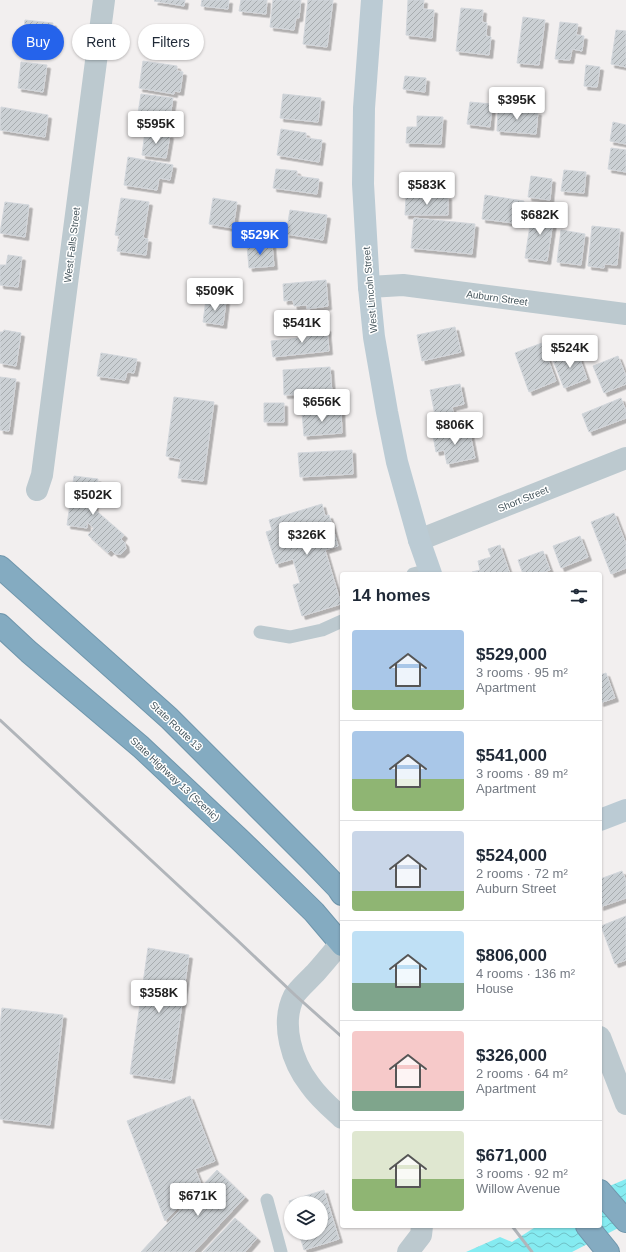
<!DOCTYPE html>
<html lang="en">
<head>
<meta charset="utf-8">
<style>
	body { margin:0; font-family:Helvetica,sans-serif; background:#f2f2f3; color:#1f2937; height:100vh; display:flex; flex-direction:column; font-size:15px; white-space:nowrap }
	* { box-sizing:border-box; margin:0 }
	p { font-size:13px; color:#747a83 }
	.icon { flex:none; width:22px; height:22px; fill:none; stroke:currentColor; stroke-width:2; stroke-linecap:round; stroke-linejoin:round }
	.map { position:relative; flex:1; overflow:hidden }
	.panel { position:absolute; left:340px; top:572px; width:262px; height:656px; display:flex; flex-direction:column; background:#fff; border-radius:4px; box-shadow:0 1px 3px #0004 }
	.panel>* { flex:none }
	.hud { position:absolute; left:12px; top:24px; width:268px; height:36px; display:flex; gap:8px }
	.fabs { position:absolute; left:284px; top:1196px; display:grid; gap:8px }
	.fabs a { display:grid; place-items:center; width:44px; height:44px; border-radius:50%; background:#fff; box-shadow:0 1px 3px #0004; font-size:20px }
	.price { position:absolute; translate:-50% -34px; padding:0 9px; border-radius:4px; background:#fff; color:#222; font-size:13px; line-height:26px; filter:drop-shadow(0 1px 2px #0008) }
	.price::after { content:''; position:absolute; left:50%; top:24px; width:12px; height:9px; margin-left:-6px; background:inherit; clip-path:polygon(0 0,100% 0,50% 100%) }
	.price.current { background:#2563eb; color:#fff }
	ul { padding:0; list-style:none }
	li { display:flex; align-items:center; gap:12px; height:100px; padding:0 12px }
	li+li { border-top:1px solid #e0e1e3 }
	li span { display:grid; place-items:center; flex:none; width:112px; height:80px; border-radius:4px; color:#555 }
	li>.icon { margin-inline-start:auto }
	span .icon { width:48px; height:48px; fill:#fffc; stroke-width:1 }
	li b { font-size:17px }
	h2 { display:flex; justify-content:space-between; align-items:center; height:48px; padding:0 12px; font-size:17px }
	.pill { padding:0 14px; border-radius:18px; background:#fff; box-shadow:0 1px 3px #0004; font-size:14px; line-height:36px }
	.pill.current { background:#2563eb; color:#fff }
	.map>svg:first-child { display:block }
	.water { fill:url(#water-waves) }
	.building { fill:url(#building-hatch); stroke:#d2d6db; filter:url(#shadow) }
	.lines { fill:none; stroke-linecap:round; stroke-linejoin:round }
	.highway-casing { stroke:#6f96ac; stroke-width:24 }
	.lane { stroke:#bcc9cf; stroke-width:13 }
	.street { stroke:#bcc9cf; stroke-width:22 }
	.secondary { stroke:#bbcbd4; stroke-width:22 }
	.highway { stroke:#84abc1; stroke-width:22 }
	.rail { stroke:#b1b5ba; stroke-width:3 }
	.labels { text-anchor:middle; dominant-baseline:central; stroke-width:3; stroke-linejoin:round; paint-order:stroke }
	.street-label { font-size:10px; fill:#46565d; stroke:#fff }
</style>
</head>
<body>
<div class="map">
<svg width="626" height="1252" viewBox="0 0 626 1252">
	<defs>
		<pattern id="water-waves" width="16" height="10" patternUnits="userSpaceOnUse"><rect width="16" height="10" fill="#85ebf1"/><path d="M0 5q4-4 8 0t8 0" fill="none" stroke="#6fc1c6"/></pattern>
		<pattern id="building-hatch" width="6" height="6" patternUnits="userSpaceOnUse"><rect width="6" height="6" fill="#cbd0d4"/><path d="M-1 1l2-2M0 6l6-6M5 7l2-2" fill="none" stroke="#a7acaf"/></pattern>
		<filter id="shadow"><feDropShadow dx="3.5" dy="3.5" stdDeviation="0" flood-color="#0004"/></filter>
	</defs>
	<rect width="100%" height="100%" fill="#f2efef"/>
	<path class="water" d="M626,1179V1224L572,1252H466L500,1237L512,1242L537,1226H600V1190Z"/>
	<path class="building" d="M155,0H185L184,6L154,1Z
		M202,0H229L228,9L201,6Z
		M241,0H267L266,14L239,11Z
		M273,0H301L299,18H296L294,30L270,27Z
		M308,0H333L327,47L303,44Z
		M408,0H424L423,9L434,10L432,38L406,35Z
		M461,8L483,10L482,22L487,23L486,36L491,37L489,55L456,51Z
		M523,17L545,20L539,65L517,63Z
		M25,20L53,23L49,52L21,48Z
		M560,22L578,24L576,35L584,36L582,51L572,49L570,60L555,59Z
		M168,27L195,31L192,53L165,49Z
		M616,30L626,31V67L611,64Z
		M143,61L177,66V71L183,72L180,92L174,91V94L139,88Z
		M21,62L47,65L43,92L18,88Z
		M586,65L600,67L597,87L584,86Z
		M405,76L426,78L425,92L403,89Z
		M141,94L173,98L170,117L138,113Z
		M283,94L321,98L318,122L280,118Z
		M470,102L492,104L490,127L467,124Z
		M1,107L48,115L45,137L0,130Z
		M498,109L538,112L536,134L497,131Z
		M417,116L443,117L441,144L406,143L407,127H417Z
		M613,122L626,125V144L610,141Z
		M281,129L306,133V138L322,140L319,162L277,155Z
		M145,131L170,135L166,158L142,155Z
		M611,148L626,150V172L608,169Z
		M128,157L173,165L170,180L159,178L157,190L124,185Z
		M276,169L297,171V176L319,179L317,194L273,188Z
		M564,170L586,172L584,193L561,191Z
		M531,176L552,179L550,200L528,197Z
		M485,195L524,201L521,224L482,219Z
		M406,196H448V215H405Z
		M121,198L149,202L143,238L148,239L146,255L117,251L120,236L115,235Z
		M213,198L237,202L233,228L209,224Z
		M5,202L29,205L25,237L0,233Z
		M290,210L327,215L323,240L286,234Z
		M532,212L554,215L547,261L525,258Z
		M414,218L475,224L472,254L411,248Z
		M592,226L620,229L617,265L604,264V268L588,266Z
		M561,230L585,234L581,265L557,262Z
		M272,244L274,266L249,268L247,246Z
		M8,255L22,257L18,287L0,285V265H6Z
		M326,280L328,306L307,309V305L294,306L293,300L284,301L283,284Z
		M206,299L226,301L223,325L203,322Z
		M455,327L461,352L422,361L417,335Z
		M327,328L329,351L273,357L271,341L309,337L308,330Z
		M4,330L21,333L16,366L0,363V332H3Z
		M542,343L556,381L529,392L515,353Z
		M577,351L587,379L564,388L553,360Z
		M101,353L137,359L134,373L127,372L125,380L97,376Z
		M618,356L626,376V384L604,393L593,366Z
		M330,367L332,393L284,395L283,370Z
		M0,377L16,379L9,431L0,430Z
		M460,384L464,404L452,407L454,416L436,420L430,390Z
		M174,397L214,402L203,481L178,478L181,459L166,456Z
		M621,398L626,411V418L589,432L582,414Z
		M264,403H284V422H264Z
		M341,410L342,433L304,436L302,413Z
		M469,428L475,458L447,464L444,450L436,452L433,436Z
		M352,450L353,474L300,477L298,453Z
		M74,476L98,479L94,509L124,535L121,539L125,543L126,549L121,554H115L111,550L108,553L88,535L94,528L87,522V528L67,525Z
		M322,504L325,516L329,515L338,546L325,550L341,604L302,616L293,585L300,583L293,559L276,564L266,532L272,530L269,520Z
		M614,513L626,544V568L611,574L591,522Z
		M580,536L588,557L561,568L553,546Z
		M500,545L510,574H472V572L480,570L478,561L491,557L488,549Z
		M543,551L550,570L538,574H523L518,560Z
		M606,673L615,698L600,703V675Z
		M622,871L626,881V898L600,907V879Z
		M626,916V960L615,964L601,926Z
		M148,948L189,955L171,1080L130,1074Z
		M2,1008L63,1015L50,1125L0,1119V1027Z
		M190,1096L215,1161L195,1169L201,1184L165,1221L127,1121Z
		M217,1170L245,1197L194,1252H141Z
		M324,1190L339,1239L304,1250L299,1233H321V1203H291V1208L289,1201Z
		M235,1218L257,1238L245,1252H203Z"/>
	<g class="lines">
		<g class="highway-casing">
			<path id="highway" d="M0,567L169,718L311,860L338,888L342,894
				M0,625L29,652L141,747L239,839L314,912L342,945
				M600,1191L626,1221
				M587,1226L608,1252"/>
		</g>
		<path class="lane" d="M413,574L429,570
			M260,632L290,637L322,630L342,621
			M267,1200L281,1252"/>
		<path class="street" d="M369,287L403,285L626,314
			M37,490L42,475L104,0
			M419,540L626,458
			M341,943C333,952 325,962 317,971C311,978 298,989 294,996C280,1024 292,1062 310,1085C319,1098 331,1108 342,1118
			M600,1037L626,1104
			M408,1252L421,1235L422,1226"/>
		<path class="secondary" d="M372,0L364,108L363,184L369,287L374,337L387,412L397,462L419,540L431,574
			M600,820L626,810"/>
		<use href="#highway" class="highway"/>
		<path class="rail" d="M0,720L236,939L295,995L342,1037
			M512,1226L532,1252"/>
	</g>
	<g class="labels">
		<g class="street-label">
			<text transform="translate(72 245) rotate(-83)">West Falls Street</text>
			<text transform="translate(370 290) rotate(-95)">West Lincoln Street</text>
			<text transform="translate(497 298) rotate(8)">Auburn Street</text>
			<text transform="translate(523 499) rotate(-22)">Short Street</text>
			<text transform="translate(176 726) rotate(43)">State Route 13</text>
			<text transform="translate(175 779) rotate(43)">State Highway 13 (Scenic)</text>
		</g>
	</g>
</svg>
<div class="fabs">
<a><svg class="icon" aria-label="layers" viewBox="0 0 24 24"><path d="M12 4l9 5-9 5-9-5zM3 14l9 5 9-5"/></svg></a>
</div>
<b class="price" style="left:517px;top:121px">$395K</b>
<b class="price" style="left:156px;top:145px">$595K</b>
<b class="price" style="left:427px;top:206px">$583K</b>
<b class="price" style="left:540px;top:236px">$682K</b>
<b class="price current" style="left:260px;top:256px">$529K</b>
<b class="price" style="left:215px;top:312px">$509K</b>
<b class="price" style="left:302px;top:344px">$541K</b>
<b class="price" style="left:570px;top:369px">$524K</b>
<b class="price" style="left:322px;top:423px">$656K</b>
<b class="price" style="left:455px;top:446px">$806K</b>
<b class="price" style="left:93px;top:516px">$502K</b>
<b class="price" style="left:307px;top:556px">$326K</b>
<b class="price" style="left:159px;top:1014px">$358K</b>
<b class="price" style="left:198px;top:1217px">$671K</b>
<div class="hud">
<a class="pill current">Buy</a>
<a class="pill">Rent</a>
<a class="pill">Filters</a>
</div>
<section class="panel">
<h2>14 homes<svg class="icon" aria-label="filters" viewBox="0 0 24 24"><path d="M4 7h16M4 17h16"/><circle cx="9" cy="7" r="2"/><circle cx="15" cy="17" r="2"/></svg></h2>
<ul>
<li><span style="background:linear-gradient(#a9c7e8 75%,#8fb573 0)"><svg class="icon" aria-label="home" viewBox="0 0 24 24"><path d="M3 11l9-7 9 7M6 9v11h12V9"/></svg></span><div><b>$529,000</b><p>3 rooms · 95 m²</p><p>Apartment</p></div></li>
<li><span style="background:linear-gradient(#a9c7e8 60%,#8fb573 0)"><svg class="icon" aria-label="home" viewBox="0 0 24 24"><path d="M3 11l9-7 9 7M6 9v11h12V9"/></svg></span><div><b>$541,000</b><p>3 rooms · 89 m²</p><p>Apartment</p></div></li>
<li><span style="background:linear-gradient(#c9d6e8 75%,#8fb573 0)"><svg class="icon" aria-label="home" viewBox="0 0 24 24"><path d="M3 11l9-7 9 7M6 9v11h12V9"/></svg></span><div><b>$524,000</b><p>2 rooms · 72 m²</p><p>Auburn Street</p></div></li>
<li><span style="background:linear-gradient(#bfe0f5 65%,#7fa58c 0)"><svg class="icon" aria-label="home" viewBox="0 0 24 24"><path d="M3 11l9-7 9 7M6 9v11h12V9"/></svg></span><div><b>$806,000</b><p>4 rooms · 136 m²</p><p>House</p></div></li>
<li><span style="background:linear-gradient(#f6c9c9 75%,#7fa58c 0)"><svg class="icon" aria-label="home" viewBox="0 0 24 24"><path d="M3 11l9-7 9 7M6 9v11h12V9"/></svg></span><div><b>$326,000</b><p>2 rooms · 64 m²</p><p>Apartment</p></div></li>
<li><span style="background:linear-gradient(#dfe7d0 60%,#8fb573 0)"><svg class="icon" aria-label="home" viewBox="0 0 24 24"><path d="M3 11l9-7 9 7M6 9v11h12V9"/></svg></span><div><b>$671,000</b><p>3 rooms · 92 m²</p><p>Willow Avenue</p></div></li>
</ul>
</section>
</div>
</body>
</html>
